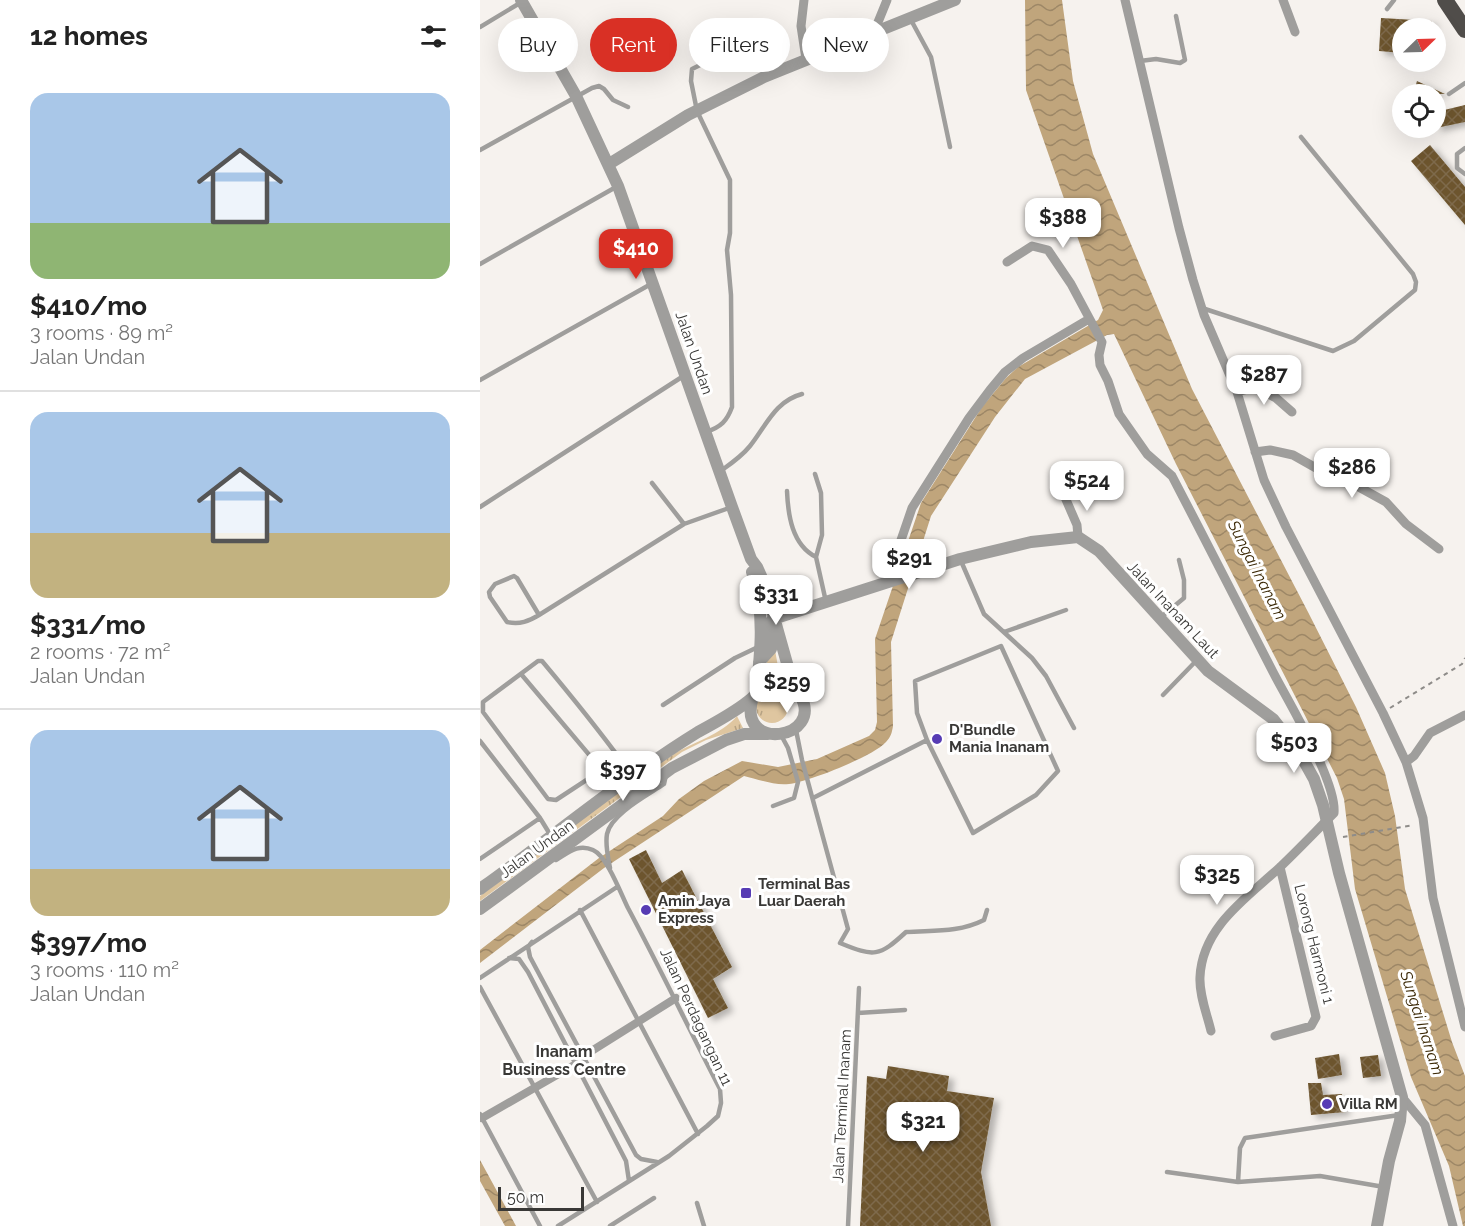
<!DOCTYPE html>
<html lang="en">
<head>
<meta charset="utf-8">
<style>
	body { margin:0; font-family:Raleway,sans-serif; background:#f6f6f6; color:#222; height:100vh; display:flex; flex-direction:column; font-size:22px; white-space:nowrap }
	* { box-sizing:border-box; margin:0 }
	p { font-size:20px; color:#767676 }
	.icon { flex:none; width:33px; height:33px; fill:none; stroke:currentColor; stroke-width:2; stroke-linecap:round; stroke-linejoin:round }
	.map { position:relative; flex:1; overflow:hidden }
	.side { display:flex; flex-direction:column; background:#fff; width:480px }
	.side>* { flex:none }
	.banner { position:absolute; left:18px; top:18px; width:570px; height:54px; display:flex; gap:12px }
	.needle { width:39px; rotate:67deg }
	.tools { position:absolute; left:912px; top:18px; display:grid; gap:12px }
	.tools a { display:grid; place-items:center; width:54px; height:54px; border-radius:50%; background:#fff; box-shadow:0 6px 24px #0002; font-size:30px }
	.scale { position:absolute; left:18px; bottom:15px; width:86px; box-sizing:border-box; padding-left:6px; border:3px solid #393836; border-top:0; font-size:16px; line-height:21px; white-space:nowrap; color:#393836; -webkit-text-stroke:4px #fff; paint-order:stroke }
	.price { position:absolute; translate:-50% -51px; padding:0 14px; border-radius:12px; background:#fff; color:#222; font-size:20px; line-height:39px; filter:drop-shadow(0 2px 3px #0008) }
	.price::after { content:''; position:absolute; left:50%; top:36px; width:18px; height:14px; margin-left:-9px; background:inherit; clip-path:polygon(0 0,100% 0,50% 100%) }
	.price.active { background:#d93025; color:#fff }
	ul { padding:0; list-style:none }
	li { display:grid; align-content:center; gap:12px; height:318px; padding:0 30px }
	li+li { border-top:2px solid #e0e0e0 }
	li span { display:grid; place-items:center; height:186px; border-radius:18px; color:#555 }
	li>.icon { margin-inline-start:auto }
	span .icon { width:108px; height:108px; fill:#fffc; stroke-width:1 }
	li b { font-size:26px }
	h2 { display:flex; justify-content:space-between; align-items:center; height:72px; padding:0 30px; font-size:26px }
	.chip { padding:0 21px; border-radius:27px; background:#fff; box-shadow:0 6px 24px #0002; font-size:21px; line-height:54px }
	.chip.active { background:#d93025; color:#fff }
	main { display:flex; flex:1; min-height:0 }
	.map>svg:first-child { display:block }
	.grass { fill:url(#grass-tufts) }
	.water { fill:url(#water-waves) }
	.building { fill:url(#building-cross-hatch); filter:url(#shadow) }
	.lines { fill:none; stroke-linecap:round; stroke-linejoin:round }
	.path { stroke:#8e8c89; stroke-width:2; stroke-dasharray:4.5 4.5; stroke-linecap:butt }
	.service { stroke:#9f9e9c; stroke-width:4.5 }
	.pedestrian { stroke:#9f9e9c; stroke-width:8 }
	.minor { stroke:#9f9e9c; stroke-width:9 }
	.tertiary { stroke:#9f9e9c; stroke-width:12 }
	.trunk { stroke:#504d4a; stroke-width:16 }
	.poi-dot { fill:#573cb4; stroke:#fff; stroke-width:2 }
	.labels { text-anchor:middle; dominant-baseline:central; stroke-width:6; stroke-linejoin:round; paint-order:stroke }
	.street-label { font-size:15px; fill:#393836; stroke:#fff }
	.poi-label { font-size:15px; font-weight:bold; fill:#393836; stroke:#fff; text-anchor:start }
	.water-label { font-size:16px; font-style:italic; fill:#392603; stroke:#fff }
	.neighbourhood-label { font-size:16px; font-weight:bold; fill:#393836; stroke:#fff }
</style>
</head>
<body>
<main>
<section class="side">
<h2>12 homes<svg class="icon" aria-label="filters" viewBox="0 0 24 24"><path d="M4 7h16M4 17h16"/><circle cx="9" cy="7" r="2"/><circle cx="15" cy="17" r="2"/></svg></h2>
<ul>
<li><span style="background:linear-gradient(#a9c7e8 70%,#8fb573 0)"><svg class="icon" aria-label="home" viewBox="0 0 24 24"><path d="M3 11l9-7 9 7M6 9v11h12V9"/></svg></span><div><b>$410/mo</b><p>3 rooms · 89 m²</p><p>Jalan Undan</p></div></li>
<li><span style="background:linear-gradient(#a9c7e8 65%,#c2b280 0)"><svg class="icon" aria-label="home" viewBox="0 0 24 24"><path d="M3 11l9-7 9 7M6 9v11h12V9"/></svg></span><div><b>$331/mo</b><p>2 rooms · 72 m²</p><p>Jalan Undan</p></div></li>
<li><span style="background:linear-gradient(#a9c7e8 75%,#c2b280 0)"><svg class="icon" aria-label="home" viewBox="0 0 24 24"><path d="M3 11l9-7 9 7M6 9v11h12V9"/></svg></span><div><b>$397/mo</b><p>3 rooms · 110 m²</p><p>Jalan Undan</p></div></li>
</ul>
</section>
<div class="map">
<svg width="985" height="1226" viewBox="0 0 985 1226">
	<defs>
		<pattern id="grass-tufts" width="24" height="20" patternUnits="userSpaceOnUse" patternTransform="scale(1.5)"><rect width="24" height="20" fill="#dfc6a0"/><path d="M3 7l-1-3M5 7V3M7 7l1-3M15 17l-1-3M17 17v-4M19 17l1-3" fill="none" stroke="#b6a283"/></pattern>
		<pattern id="water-waves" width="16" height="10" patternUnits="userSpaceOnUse" patternTransform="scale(1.5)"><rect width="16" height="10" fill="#c0a57c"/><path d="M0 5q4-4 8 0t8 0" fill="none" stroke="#9d8766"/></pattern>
		<pattern id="building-cross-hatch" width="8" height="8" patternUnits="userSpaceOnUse" patternTransform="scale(1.5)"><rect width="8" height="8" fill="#6d552e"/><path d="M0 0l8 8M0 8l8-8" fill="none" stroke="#7e6b4c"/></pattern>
		<filter id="shadow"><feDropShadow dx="5.5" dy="3.5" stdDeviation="3" flood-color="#0004"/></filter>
	</defs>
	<rect width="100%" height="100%" fill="#f6f2ee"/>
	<path class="grass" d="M291,628L299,672L284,673L289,654Z
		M276 707a16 16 0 1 1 32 0a16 16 0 1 1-32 0Z
		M257,716L263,728L226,740L202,752L0,901V896C64,849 127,798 194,754C213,742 241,735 257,716Z"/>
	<path class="water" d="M545,0H582L593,81L613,154L712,389L828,612L876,707L905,773L915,816L925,889L972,1042L985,1076V1226H983L969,1166L931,1077L875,889L864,799L857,778L696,464L634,334L627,335L545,379L515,417L451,516L411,642L413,726C412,732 411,737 406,742C394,756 328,782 309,784C295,786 277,779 264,776L124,868L0,963V950L119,858L183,816L199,799L224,781L262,761L298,767L337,759L389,736L395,730L397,722L395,639L441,503L502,407L526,378L538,367L618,320L623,310L546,90Z
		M0,1160L36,1226H25L0,1181Z"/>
	<path class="building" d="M901,18L952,21L951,28H922V53L899,51Z
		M937,81L965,94H933Z
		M985,105V122L956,128V112Z
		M950,145L985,187V225L931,161Z
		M166,850L182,883L202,870L252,967L233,979L248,1008L228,1018L149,859Z
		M859,1054L862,1075L838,1079L835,1058Z
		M898,1055L901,1076L883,1078L880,1057Z
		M408,1066L469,1076L467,1091L514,1098L501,1172L511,1226H380L387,1076L406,1079Z
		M828,1083H841L843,1095L862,1094L865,1112L831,1115Z"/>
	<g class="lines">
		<path class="path" d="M910,708L982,664L985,658
			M863,837L934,825"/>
		<path class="service" d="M907,9L914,0
			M431,20L451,57L470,147
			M0,27L40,3
			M660,61L676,59L700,63L705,60L696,16
			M969,94L985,83
			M985,148L977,154V168L985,174
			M0,150L112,88L119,86L124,89L133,100L148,107
			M0,264L136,187
			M722,308L853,351L874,341L935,290L936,282L933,274L821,137
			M0,380L171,284
			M226,432C241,427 247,421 252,407L251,295L247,250L250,233V180L217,111L211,81L212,69L263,44L288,29
			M242,470C252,463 262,456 270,446C286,426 295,401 322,394
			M335,474L341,493L342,535L336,557L346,602
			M172,483L204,524
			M307,491C308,515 312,545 336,557
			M0,507L205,375
			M481,561L504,614L552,658L566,676L594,728
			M59,615L37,578L34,576L15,584L9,592L10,597L27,622C40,625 49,621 59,615L204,524L252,507
			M680,618L704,598V580L699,560
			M524,632L586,610
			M41,674L122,770
			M683,695L716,661
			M183,705L255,658L278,647
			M316,730L322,760L368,929L360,943C394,957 399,957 426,932C453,930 478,933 504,920L507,910
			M0,741L60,818L0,859
			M140,758L76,800L68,799L3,712V702L58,661H62C93,698 123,735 151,774
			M333,798L447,740L437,713L435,681L521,646L578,771L556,795L493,833L447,740
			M293,806L314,798L318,782L308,748L301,735
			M60,818L71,836
			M76,860C88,853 98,843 113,850C127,856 141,894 148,908C180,968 209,1029 240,1089L241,1103L238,1116L227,1126L189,1156L78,1226
			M130,868C128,857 125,845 127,834C131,814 168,795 184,784L186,775
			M100,910L218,1134
			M52,942L48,947L50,957L156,1155L161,1159L177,1162
			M29,958L39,959L48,972L146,1161L149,1181
			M0,978L137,887
			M0,987L117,1202
			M378,1013L425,1010
			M0,1114L60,1226
			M687,1172L758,1182L840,1176L904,1187
			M758,1182L760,1148L765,1138L919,1115
			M217,1203L224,1226
			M130,1226L174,1198
			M368,1226L379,988"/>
		<path class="pedestrian" d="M102,1057L196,998
			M2,1118L96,1064"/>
		<path class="minor" d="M324,0L321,26L326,59
			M645,0L699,228L713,280L724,315L757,392L784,480L806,527L903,713L926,762L943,818L953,898L985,1027
			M803,0L815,32
			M394,32L407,0
			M527,262L552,246L568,250L591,284L622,342L619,355L620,365L628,381L639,414L667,454L692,476C726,541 759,606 793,672C809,703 857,782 854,813C835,832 817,851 798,869C765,899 722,928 720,977C719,995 727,1014 731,1031
			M757,392L775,387L796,398L812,412
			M775,452L790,450L813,455L836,468L852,474L877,486L906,502L926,524L959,549
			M584,495L597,525L598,537
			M407,581L432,508L489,418L510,390L525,372L543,358L609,319
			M926,762L934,756L950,733L985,715
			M795,1036L831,1026L836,1017L800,867
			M922,1097L945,1125L973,1226"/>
		<path class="tertiary" d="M41,0L96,96L138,186L252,507L271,559L277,567L285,585L310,674L321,697
			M129,164L208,115L284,77L475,0
			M272,572C285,612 281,651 276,693
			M296,618L480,559L551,542L598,537L619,551L728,671L793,719L820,754L834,779L843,805L859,873L922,1097L920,1121L909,1161L897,1226
			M279,662L291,649L292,620
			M0,889C73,837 142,779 218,732C236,722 256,712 272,698C276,694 279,689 284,685C288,683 293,682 297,682C306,682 315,687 320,695C346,740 255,753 273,697
			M0,909L192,768L246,740L264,734H288"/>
		<path class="trunk" d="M965,0L985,30"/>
	</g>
	<g class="poi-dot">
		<circle cx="457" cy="739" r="6"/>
		<rect x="260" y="887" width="12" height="12" rx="3"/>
		<circle cx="166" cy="910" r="6"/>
		<circle cx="847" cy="1104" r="6"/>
	</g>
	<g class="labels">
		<g class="street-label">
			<text transform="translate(214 353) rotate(71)">Jalan Undan</text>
			<text transform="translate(693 610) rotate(47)">Jalan Inanam Laut</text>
			<text transform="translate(57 849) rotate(-36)">Jalan Undan</text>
			<text transform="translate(834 944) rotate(76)">Lorong Harmoni 1</text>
			<text transform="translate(216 1017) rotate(65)">Jalan Perdagangan 11</text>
			<text transform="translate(362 1106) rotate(-87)">Jalan Terminal Inanam</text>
		</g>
		<g class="poi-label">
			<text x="469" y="730">D'Bundle<tspan x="469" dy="17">Mania Inanam</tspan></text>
			<text x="278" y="884">Terminal Bas<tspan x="278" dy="17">Luar Daerah</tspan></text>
			<text x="178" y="901">Amin Jaya<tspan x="178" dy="17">Express</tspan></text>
			<text x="859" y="1104">Villa RM</text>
		</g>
		<g class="water-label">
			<text transform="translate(777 570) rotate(63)">Sungai Inanam</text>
			<text transform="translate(942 1023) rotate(72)">Sungai Inanam</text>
		</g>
		<g class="neighbourhood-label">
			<text x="84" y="1051">Inanam<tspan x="84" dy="18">Business Centre</tspan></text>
		</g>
	</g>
</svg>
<div class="tools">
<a><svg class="needle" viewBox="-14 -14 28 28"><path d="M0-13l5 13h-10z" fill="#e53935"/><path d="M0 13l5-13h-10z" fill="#767676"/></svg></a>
<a><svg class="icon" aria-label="locate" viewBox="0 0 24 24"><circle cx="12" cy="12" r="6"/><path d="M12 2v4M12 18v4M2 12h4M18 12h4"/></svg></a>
</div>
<div class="scale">50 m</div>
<b class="price" style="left:583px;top:249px">$388</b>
<b class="price active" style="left:156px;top:280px">$410</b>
<b class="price" style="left:784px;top:406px">$287</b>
<b class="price" style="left:872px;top:499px">$286</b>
<b class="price" style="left:607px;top:512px">$524</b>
<b class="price" style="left:429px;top:590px">$291</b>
<b class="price" style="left:296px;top:626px">$331</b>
<b class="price" style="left:307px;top:714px">$259</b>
<b class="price" style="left:814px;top:774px">$503</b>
<b class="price" style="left:143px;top:802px">$397</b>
<b class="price" style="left:737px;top:906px">$325</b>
<b class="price" style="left:443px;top:1153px">$321</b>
<div class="banner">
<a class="chip">Buy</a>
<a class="chip active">Rent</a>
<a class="chip">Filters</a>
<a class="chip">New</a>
</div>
</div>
</main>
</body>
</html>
